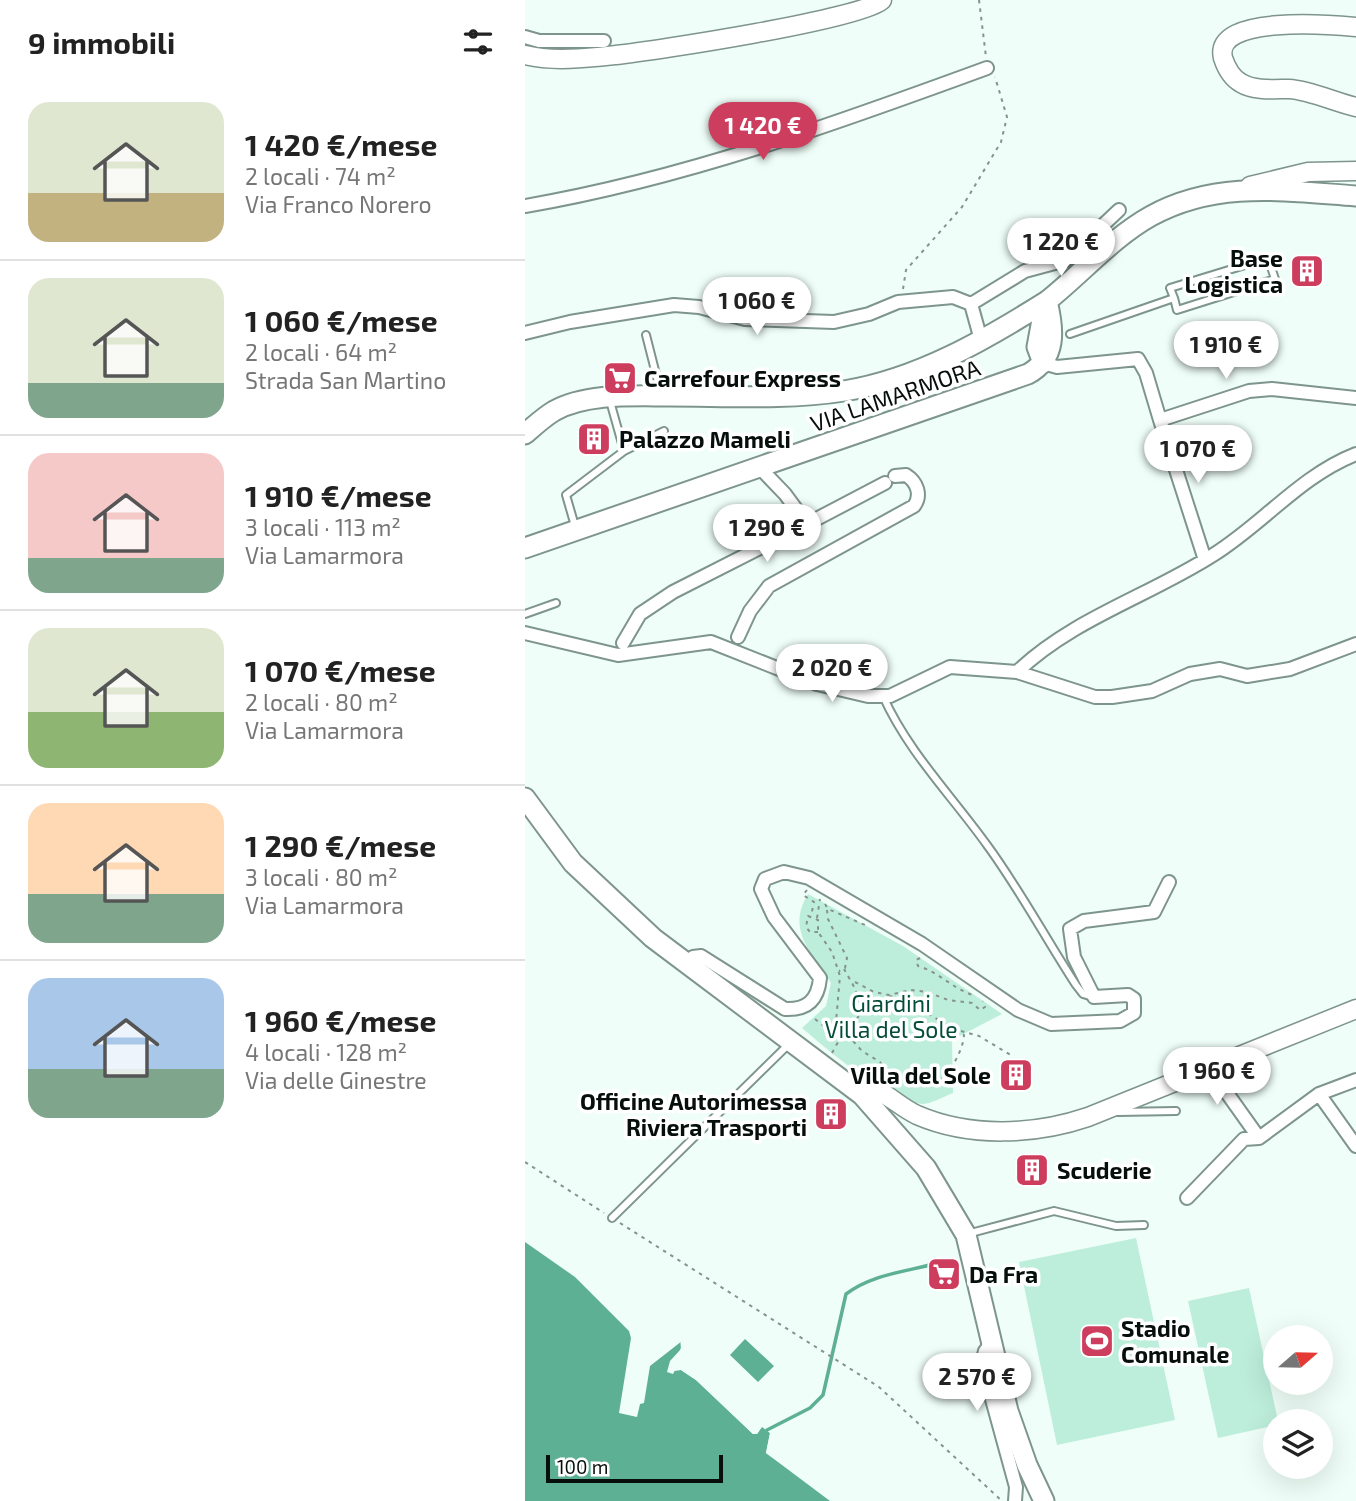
<!DOCTYPE html>
<html lang="it">
<head>
<meta charset="utf-8">
<style>
	body { margin:0; font-family:"Exo 2",sans-serif; background:#f6f6f6; color:#222; height:100vh; display:flex; flex-direction:column; font-size:26px; white-space:nowrap }
	* { box-sizing:border-box; margin:0 }
	p { font-size:23px; color:#767676 }
	.icon { flex:none; width:38px; height:38px; fill:none; stroke:currentColor; stroke-width:2; stroke-linecap:round; stroke-linejoin:round }
	.map { position:relative; flex:1; overflow:hidden }
	.drawer { display:flex; flex-direction:column; background:#fff; width:525px }
	.drawer>* { flex:none }
	.needle { width:46px; rotate:70deg }
	.fabs { position:absolute; left:738px; top:1325px; display:grid; gap:14px }
	.fabs a { display:grid; place-items:center; width:70px; height:70px; border-radius:50%; background:#fff; box-shadow:0 7px 28px #0002; font-size:35px }
	.scale { position:absolute; left:21px; bottom:18px; width:177px; box-sizing:border-box; padding-left:7px; border:4px solid #070f0c; border-top:0; font-size:19px; line-height:24px; white-space:nowrap; color:#070f0c; -webkit-text-stroke:5px #fff; paint-order:stroke }
	.price { position:absolute; translate:-50% -60px; padding:0 16px; border-radius:24px; background:#fff; color:#222; font-size:23px; line-height:46px; filter:drop-shadow(0 2px 4px #0008) }
	.price::after { content:''; position:absolute; left:50%; top:42px; width:21px; height:16px; margin-left:-10px; background:inherit; clip-path:polygon(0 0,100% 0,50% 100%) }
	.price.selected { background:#cd3d5e; color:#fff }
	ul { padding:0; list-style:none }
	li { display:flex; align-items:center; gap:21px; height:175px; padding:0 28px }
	li+li { border-top:2px solid #e0e0e0 }
	li span { display:grid; place-items:center; flex:none; width:196px; height:140px; border-radius:21px; color:#555 }
	li>.icon { margin-inline-start:auto }
	span .icon { width:84px; height:84px; fill:#fffc; stroke-width:1 }
	li b { font-size:30px }
	h2 { display:flex; justify-content:space-between; align-items:center; height:84px; padding:0 28px; font-size:30px }
	main { display:flex; flex:1; min-height:0 }
	.map>svg:first-child { display:block }
	.green { fill:#bdeedb }
	.water { fill:#5eb094 }
	.pier { fill:#effef8 }
	.lines { fill:none; stroke-linecap:round; stroke-linejoin:round }
	.stream { stroke:#5eb094; stroke-width:3.5 }
	.lane-casing { stroke:#7e958c; stroke-width:10 }
	.street-casing { stroke:#7e958c; stroke-width:16 }
	.secondary-casing { stroke:#7e958c; stroke-width:21 }
	.primary-casing { stroke:#7e958c; stroke-width:23 }
	.path { stroke:#86928d; stroke-width:2; stroke-dasharray:3.5 5; stroke-linecap:butt }
	.lane { stroke:#fff; stroke-width:6 }
	.street { stroke:#fff; stroke-width:12 }
	.secondary { stroke:#fff; stroke-width:18 }
	.primary { stroke:#fff; stroke-width:19 }
	.labels { text-anchor:middle; dominant-baseline:central; stroke-width:7; stroke-linejoin:round; paint-order:stroke }
	.poi-label { font-size:23px; font-weight:bold; fill:#070f0c; stroke:#fff; text-anchor:start }
	.street-label { font-size:23px; fill:#070f0c; stroke:#fff }
	.park-label { font-size:23px; fill:#044d3a; stroke:#fff }
</style>
</head>
<body>
<main>
<section class="drawer">
<h2>9 immobili<svg class="icon" aria-label="filters" viewBox="0 0 24 24"><path d="M4 7h16M4 17h16"/><circle cx="9" cy="7" r="2"/><circle cx="15" cy="17" r="2"/></svg></h2>
<ul>
<li><span style="background:linear-gradient(#dfe7d0 65%,#c2b280 0)"><svg class="icon" aria-label="home" viewBox="0 0 24 24"><path d="M3 11l9-7 9 7M6 9v11h12V9"/></svg></span><div><b>1 420 €/mese</b><p>2 locali · 74 m²</p><p>Via Franco Norero</p></div></li>
<li><span style="background:linear-gradient(#dfe7d0 75%,#7fa58c 0)"><svg class="icon" aria-label="home" viewBox="0 0 24 24"><path d="M3 11l9-7 9 7M6 9v11h12V9"/></svg></span><div><b>1 060 €/mese</b><p>2 locali · 64 m²</p><p>Strada San Martino</p></div></li>
<li><span style="background:linear-gradient(#f6c9c9 75%,#7fa58c 0)"><svg class="icon" aria-label="home" viewBox="0 0 24 24"><path d="M3 11l9-7 9 7M6 9v11h12V9"/></svg></span><div><b>1 910 €/mese</b><p>3 locali · 113 m²</p><p>Via Lamarmora</p></div></li>
<li><span style="background:linear-gradient(#dfe7d0 60%,#8fb573 0)"><svg class="icon" aria-label="home" viewBox="0 0 24 24"><path d="M3 11l9-7 9 7M6 9v11h12V9"/></svg></span><div><b>1 070 €/mese</b><p>2 locali · 80 m²</p><p>Via Lamarmora</p></div></li>
<li><span style="background:linear-gradient(#ffd9b3 65%,#7fa58c 0)"><svg class="icon" aria-label="home" viewBox="0 0 24 24"><path d="M3 11l9-7 9 7M6 9v11h12V9"/></svg></span><div><b>1 290 €/mese</b><p>3 locali · 80 m²</p><p>Via Lamarmora</p></div></li>
<li><span style="background:linear-gradient(#a9c7e8 65%,#7fa58c 0)"><svg class="icon" aria-label="home" viewBox="0 0 24 24"><path d="M3 11l9-7 9 7M6 9v11h12V9"/></svg></span><div><b>1 960 €/mese</b><p>4 locali · 128 m²</p><p>Via delle Ginestre</p></div></li>
</ul>
</section>
<div class="map">
<svg width="831" height="1501" viewBox="0 0 831 1501">
	<rect width="100%" height="100%" fill="#effef8"/>
	<path class="green" d="M283,894L378,946L477,1014L427,1040L428,1093C420,1096 406,1104 397,1104C362,1101 304,1051 277,1028L301,1006L306,983C286,952 261,930 283,894Z
		M611,1238L650,1420L532,1445L494,1262Z
		M724,1288L753,1421L751,1425L693,1438L663,1301Z"/>
	<path class="water" d="M0,1242L50,1277L104,1331L106,1338L94,1413L112,1417L115,1404L119,1403L125,1366L157,1341C158,1352 146,1360 143,1372L156,1370L171,1380L228,1434H232L237,1426L245,1433L241,1453L305,1501H0Z
		M220,1339L249,1366L233,1382L205,1355Z"/>
	<path class="pier" d="M158,1337L161,1343L160,1350L147,1367H157L173,1377L229,1431L237,1423L247,1430L244,1451L308,1501L241,1453L245,1433L237,1427L232,1434H228L171,1380L156,1370H150L148,1374L142,1372L145,1361L156,1349L155,1338Z"/>
	<g class="lines">
		<path class="stream" d="M242,1430L285,1408L298,1395L321,1294C349,1273 383,1272 416,1262"/>
		<g class="lane-casing">
			<path id="lane" d="M545,334L649,298L652,310L750,279L743,258L645,288L649,298
				M121,335L136,394
				M99,451L139,431
				M50,526L41,495L99,451L85,401
				M0,614L31,603
				M358,696C383,752 427,796 462,845C495,890 521,939 551,985L558,994L568,997
				M593,1112L651,1111
				M87,1218L265,1043
				M442,1234L529,1211L591,1226L619,1225"/>
		</g>
		<g class="street-casing">
			<path id="street" d="M0,37L14,41H79
				M0,206C158,179 312,123 462,68
				M446,304L500,271L541,260L594,210
				M0,333L45,322L149,305L174,307L220,319L309,322L344,314L373,302L428,297L446,304L456,340
				M518,363L532,367L613,359L621,373L635,420L724,391L747,389L831,398
				M635,420L680,560
				M282,524L360,483
				M0,633L93,655L186,642L292,684L343,696H365L425,667L492,672L570,697H587L627,691L665,674L695,669L722,676L765,669L831,644
				M213,637L225,611L244,586L389,506C397,495 392,482 381,475L370,476
				M98,643L115,614L148,592L282,524L260,494L234,467
				M492,672C547,619 624,596 688,555C738,524 775,476 831,454
				M160,964L168,957L176,956L260,1009C282,1010 293,1000 295,978L249,917L236,889L240,879L259,872L284,878L397,944L493,1010L526,1024L595,1021L609,1013V999L603,995L569,997L549,957L545,929L559,921L629,912L644,882
				M675,1070L676,1074L697,1086L734,1138
				M794,1094L831,1146
				M662,1198L719,1139L734,1138L794,1094L831,1080
				M466,1343L460,1351L457,1363L491,1487L490,1501"/>
		</g>
		<g class="secondary-casing">
			<path id="secondary" d="M831,27C809,25 687,14 698,58C701,67 707,78 716,83C729,91 750,89 764,89C784,90 810,102 831,107
				M0,55C27,62 63,58 91,55C128,51 339,19 357,0
				M725,186L783,172L831,171
				M337,1095L350,1089C365,1096 377,1108 392,1115C445,1138 510,1135 563,1117L831,1009"/>
		</g>
		<g class="primary-casing">
			<path id="primary" d="M518,363L512,347L519,309
				M0,434C9,426 19,417 29,411C61,393 109,396 144,396C202,396 262,400 319,391C393,379 460,340 522,301C556,274 588,237 626,216C691,180 760,191 831,196
				M0,548L503,374C532,358 529,330 522,301
				M0,798L48,863L128,938L337,1095L401,1168L441,1235L483,1411L502,1465L519,1501"/>
		</g>
		<path class="path" d="M454,0L461,57
			M378,289L381,270L437,207L476,142L482,117L470,77
			M282,890L278,895L289,902L286,916
			M300,904L303,909L340,925
			M302,910L303,919L322,958L320,968L314,971
			M292,918L295,899
			M293,932H285L281,927L283,916L293,920V932L307,952L315,976L311,1022L337,1051L355,1062L365,1079
			M395,958L391,960L393,966C414,972 428,989 448,995
			M330,982L349,992L364,995L386,990L402,992L423,1000L447,1003L455,1010L460,1007L458,1001
			M365,996L386,1003L428,1029
			M290,1019L300,1027L313,1028
			M436,1031L454,1036L489,1057
			M307,1053L318,1033L334,1016C336,995 329,987 319,969
			M372,1083L387,1076L399,1079L402,1087C420,1083 438,1053 439,1035L429,1029
			M0,1162L79,1213
			M95,1223L354,1387L477,1501"/>
		<use href="#lane" class="lane"/>
		<use href="#street" class="street"/>
		<use href="#secondary" class="secondary"/>
		<use href="#primary" class="primary"/>
	</g>
	<defs>
		<g id="building-square" transform="scale(1.75)"><rect x="-9" y="-9" width="18" height="18" rx="4" fill="#cd3d5e" stroke="#fff"/><path d="M-4-6H4V6H1V3H-1V6H-4ZM-2.5-4.3h1.7v1.8h-1.7ZM.8-4.3h1.7v1.8H.8ZM-2.5-1h1.7V.8h-1.7ZM.8-1h1.7V.8H.8Z" fill="#fff"/></g>
		<g id="supermarket-square" transform="scale(1.75)"><rect x="-9" y="-9" width="18" height="18" rx="4" fill="#cd3d5e" stroke="#fff"/><path d="M-6-5.5h2.5l.6 2H6L4.5 2H-2.5L-4.4-4H-6ZM-1.5 3.2a1.3 1.3 0 1 0 .1 0ZM3 3.2a1.3 1.3 0 1 0 .1 0Z" fill="#fff"/></g>
		<g id="stadium-square" transform="scale(1.75)"><rect x="-9" y="-9" width="18" height="18" rx="4" fill="#cd3d5e" stroke="#fff"/><path d="M0-5a6.5 5 0 1 0 0 10a6.5 5 0 1 0 0-10ZM-3.5-1.8h7v3.6h-7Z" fill="#fff"/></g>
	</defs>
	<g fill-rule="evenodd">
		<use href="#building-square" x="782" y="271"/>
		<use href="#supermarket-square" x="95" y="378"/>
		<use href="#building-square" x="69" y="439"/>
		<use href="#building-square" x="491" y="1075"/>
		<use href="#building-square" x="306" y="1114"/>
		<use href="#building-square" x="507" y="1170"/>
		<use href="#supermarket-square" x="419" y="1274"/>
		<use href="#stadium-square" x="572" y="1341"/>
	</g>
	<g class="labels">
		<g class="poi-label">
			<text x="758" y="258" text-anchor="end">Base<tspan x="758" dy="26">Logistica</tspan></text>
			<text x="119" y="378">Carrefour Express</text>
			<text x="94" y="439">Palazzo Mameli</text>
			<text x="466" y="1075" text-anchor="end">Villa del Sole</text>
			<text x="282" y="1101" text-anchor="end">Officine Autorimessa<tspan x="282" dy="26">Riviera Trasporti</tspan></text>
			<text x="532" y="1170">Scuderie</text>
			<text x="444" y="1274">Da Fra</text>
			<text x="596" y="1328">Stadio<tspan x="596" dy="26">Comunale</tspan></text>
		</g>
		<g class="street-label">
			<text transform="translate(370 395) rotate(-19)">VIA LAMARMORA</text>
		</g>
		<g class="park-label">
			<text x="366" y="1003">Giardini<tspan x="366" dy="26">Villa del Sole</tspan></text>
		</g>
	</g>
</svg>
<div class="fabs">
<a><svg class="needle" viewBox="-14 -14 28 28"><path d="M0-13l5 13h-10z" fill="#e53935"/><path d="M0 13l5-13h-10z" fill="#767676"/></svg></a>
<a><svg class="icon" aria-label="layers" viewBox="0 0 24 24"><path d="M12 4l9 5-9 5-9-5zM3 14l9 5 9-5"/></svg></a>
</div>
<div class="scale">100 m</div>
<b class="price selected" style="left:238px;top:162px">1 420 €</b>
<b class="price" style="left:536px;top:278px">1 220 €</b>
<b class="price" style="left:232px;top:337px">1 060 €</b>
<b class="price" style="left:701px;top:381px">1 910 €</b>
<b class="price" style="left:673px;top:485px">1 070 €</b>
<b class="price" style="left:242px;top:564px">1 290 €</b>
<b class="price" style="left:307px;top:704px">2 020 €</b>
<b class="price" style="left:692px;top:1107px">1 960 €</b>
<b class="price" style="left:452px;top:1413px">2 570 €</b>
</div>
</main>
</body>
</html>
